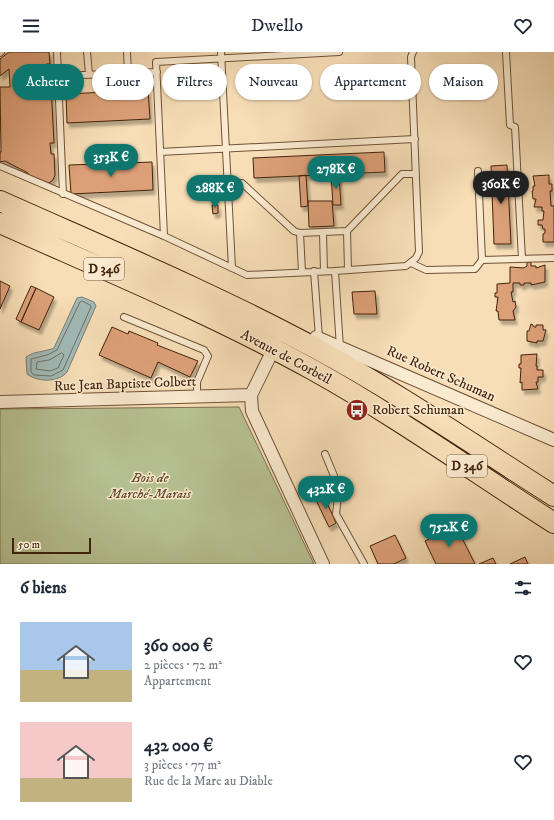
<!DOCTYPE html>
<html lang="fr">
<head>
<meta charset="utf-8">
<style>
	body { margin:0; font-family:"IM FELL DW Pica",serif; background:#f6f6f7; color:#1f2937; height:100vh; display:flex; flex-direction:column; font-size:15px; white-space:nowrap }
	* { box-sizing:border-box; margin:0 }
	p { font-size:13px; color:#747a83 }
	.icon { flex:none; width:22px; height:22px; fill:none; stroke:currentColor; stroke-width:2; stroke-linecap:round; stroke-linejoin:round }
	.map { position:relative; height:512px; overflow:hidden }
	.sheet { display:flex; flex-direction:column; background:#fff; flex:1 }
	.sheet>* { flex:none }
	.guide { position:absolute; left:12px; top:12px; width:530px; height:36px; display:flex; gap:8px }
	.scale { position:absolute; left:12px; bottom:10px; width:79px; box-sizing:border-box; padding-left:4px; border:2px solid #42230c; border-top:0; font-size:11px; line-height:14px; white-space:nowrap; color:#42230c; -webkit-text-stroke:3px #faead0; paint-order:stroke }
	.price { position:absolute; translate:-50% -34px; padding:0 9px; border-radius:14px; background:#0f766e; color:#fff; font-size:13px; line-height:26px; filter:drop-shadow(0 1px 2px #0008) }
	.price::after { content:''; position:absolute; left:50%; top:24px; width:12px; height:9px; margin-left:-6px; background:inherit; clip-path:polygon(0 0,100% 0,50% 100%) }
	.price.on { background:#222; color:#fff }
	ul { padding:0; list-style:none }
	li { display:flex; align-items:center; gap:12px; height:100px; padding:0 20px }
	li span { display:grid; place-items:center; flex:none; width:112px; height:80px; border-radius:0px; color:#555 }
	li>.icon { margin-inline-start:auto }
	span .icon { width:48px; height:48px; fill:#fffc; stroke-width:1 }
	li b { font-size:17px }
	h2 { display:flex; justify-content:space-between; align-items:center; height:48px; padding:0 20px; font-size:17px }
	.pill { padding:0 14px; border-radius:18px; background:#fff; box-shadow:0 1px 3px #0004; font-size:14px; line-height:36px }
	.pill.on { background:#0f766e; color:#fff }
	header { display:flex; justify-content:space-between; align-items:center; height:52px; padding:0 20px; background:#fff; font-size:18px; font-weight:600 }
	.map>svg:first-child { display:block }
	.green { fill:#b7c293; stroke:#7c7250 }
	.water { fill:#a0bab8; stroke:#7a7e73 }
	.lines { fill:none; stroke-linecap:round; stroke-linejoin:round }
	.shore { stroke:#716e62; stroke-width:1 }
	.building { fill:#dca078; stroke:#42230c; filter:url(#shadow) }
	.service-casing { stroke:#6f5237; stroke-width:8 }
	.minor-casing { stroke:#6f5237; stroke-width:14 }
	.primary-casing { stroke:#42230c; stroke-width:22 }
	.service { stroke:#faead0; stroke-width:6 }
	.minor { stroke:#faead0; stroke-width:12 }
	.primary { stroke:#f7deb7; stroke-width:20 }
	.labels { text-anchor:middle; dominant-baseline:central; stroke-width:3; stroke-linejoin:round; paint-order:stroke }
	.shield { fill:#faead0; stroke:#795f47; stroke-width:1 }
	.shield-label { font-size:13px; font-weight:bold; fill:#42230c }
	.street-label { font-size:14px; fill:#42230c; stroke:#faead0 }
	.poi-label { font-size:14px; fill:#42230c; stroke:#faead0; text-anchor:start }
	.park-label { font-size:14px; font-style:italic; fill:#5f4b2e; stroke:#faead0 }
</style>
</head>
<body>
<header><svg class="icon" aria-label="menu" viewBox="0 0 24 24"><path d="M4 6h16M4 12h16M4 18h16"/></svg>Dwello<svg class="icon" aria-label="heart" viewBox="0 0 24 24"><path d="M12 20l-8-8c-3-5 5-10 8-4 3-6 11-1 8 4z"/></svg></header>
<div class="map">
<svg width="554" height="512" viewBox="0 0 554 512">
	<defs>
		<filter id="shadow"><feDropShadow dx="2.5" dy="4.5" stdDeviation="1" flood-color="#0004"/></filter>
	</defs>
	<rect width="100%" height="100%" fill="#f7deb7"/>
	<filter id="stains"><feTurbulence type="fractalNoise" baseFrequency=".005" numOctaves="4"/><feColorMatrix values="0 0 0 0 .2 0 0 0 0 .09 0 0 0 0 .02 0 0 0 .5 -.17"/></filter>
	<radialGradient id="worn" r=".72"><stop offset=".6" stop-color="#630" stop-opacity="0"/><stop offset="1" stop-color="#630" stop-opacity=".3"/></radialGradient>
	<path class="green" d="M239,355L314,512H0V357Z"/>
	<path class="water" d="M82,245L94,250L96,254L67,320C58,331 37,330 27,322L26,305C34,299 45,300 54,296L77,246Z"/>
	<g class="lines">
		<path class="shore" d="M82,249L90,253L91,255L63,318L51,324L34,323L31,320V307L47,303L57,298L80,250Z
			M62,301L64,303L58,316L50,319L36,317L37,310L49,308Z"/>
	</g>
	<path class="building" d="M9,0H49L50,12H46L47,33H51L54,91H50L51,102H54L55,123L53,128L49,131L29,124L28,121L5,109L0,110V100H1L0,35H10L9,17L0,24V7Z
		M148,38L150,67L67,71L66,42Z
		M384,100L385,120L254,126L253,106Z
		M152,110L153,138L71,142L69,113Z
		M507,113L511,192H494L491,114Z
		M331,122H339L341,153H333Z
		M306,123L308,154L301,155L299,124Z
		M549,123V132H552V139H550L551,154H554V190H543V182L545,181V177H543L542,173H538V168H543L544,159H542V155H534L536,147H533L532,139H533V134H535L533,124Z
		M308,149H332L334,174L309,175Z
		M212,153H218V161L213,162Z
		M527,210H531V214H536V216L545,213V230L531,233V231H524V233H520V231H513V240H511L513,250L515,249L516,255L513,259L515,268H499L498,259H496L498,245H495V241H497V232L510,231V215L524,216L527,214Z
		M0,229L10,234L0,257Z
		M31,234L36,236L21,270L16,267Z
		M36,236L54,245L39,278L21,270Z
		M375,239L377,262H354L352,240Z
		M531,272L533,273L534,275H536V273H543V278H546L543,289H537V291L527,289V279H529Z
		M112,275L128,282L129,279L158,291L157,293L198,309L190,325L158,310L151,326L99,303Z
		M537,302L536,314H537V318H543V325H538V330H536L538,337L522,338V330L520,331L521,316H519V312H521V303Z
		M323,442L336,471L329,475L315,446Z
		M456,474L475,512H436L425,489Z
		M395,483L406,506L394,512H378L370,494Z
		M525,505L528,512H510Z
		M493,506L496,512H479Z"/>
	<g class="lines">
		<g class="service-casing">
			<path id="service" d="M57,0L63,142
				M87,0L89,22
				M127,0L128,21
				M221,0L232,216
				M506,0L510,73L515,75L522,207
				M0,1L1,0
				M58,24L157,20
				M160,100L415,87
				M0,114L164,184
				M478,119L482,208L554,206
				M227,132L242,131L294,179L300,181L302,220
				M300,181L347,179
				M323,181L324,219
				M411,211L426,218L475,217L482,208
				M348,218L347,179L402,122H416
				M314,219L319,286
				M335,219L247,223L164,184L156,10L339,0
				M124,265L204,298L208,304L197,330V345
				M340,296L335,219L406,214L416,206L419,200L411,5L413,0
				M325,402L339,436L336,462L364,512"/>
		</g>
		<g class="minor-casing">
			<path id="minor" d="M316,285L554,388
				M276,292L251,343L252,359L323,512
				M0,350L251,343"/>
		</g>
		<g class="primary-casing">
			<path id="primary" d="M0,149C105,196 213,241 315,296C397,340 475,394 554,444
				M0,171C105,218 212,262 313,318C396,364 474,420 554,471"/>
		</g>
		<use href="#service" class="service"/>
		<use href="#minor" class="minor"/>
		<use href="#primary" class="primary"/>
	</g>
	<defs>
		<g id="bus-disc" transform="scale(1.15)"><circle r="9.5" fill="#8f2418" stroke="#faead0"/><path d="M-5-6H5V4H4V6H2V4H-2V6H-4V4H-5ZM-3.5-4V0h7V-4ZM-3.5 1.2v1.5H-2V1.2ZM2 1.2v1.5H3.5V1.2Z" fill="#fff"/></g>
	</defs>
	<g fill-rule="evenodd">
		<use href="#bus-disc" x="357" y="358"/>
	</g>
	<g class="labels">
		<g class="shield">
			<rect x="84" y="206" width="40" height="22" rx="3"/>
			<rect x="447" y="403" width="40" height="22" rx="3"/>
		</g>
		<g class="shield-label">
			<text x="104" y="217">D 346</text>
			<text x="467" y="414">D 346</text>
		</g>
		<g class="street-label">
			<text transform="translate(286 305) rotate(28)">Avenue de Corbeil</text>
			<text transform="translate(441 322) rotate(24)">Rue Robert Schuman</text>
			<text transform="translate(125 332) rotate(-2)">Rue Jean Baptiste Colbert</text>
		</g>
		<g class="poi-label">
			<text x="372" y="358">Robert Schuman</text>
		</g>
		<g class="park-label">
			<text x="150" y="426">Bois de<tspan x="150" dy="16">Marché-Marais</tspan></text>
		</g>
	</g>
	<rect width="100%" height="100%" filter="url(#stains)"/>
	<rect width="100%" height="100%" fill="url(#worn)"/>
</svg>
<div class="scale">50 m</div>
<b class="price" style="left:111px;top:126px">353K €</b>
<b class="price" style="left:336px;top:138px">278K €</b>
<b class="price on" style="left:501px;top:153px">360K €</b>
<b class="price" style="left:215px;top:157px">288K €</b>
<b class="price" style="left:326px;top:458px">432K €</b>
<b class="price" style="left:449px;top:496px">752K €</b>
<div class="guide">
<a class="pill on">Acheter</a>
<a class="pill">Louer</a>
<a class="pill">Filtres</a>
<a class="pill">Nouveau</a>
<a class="pill">Appartement</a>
<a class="pill">Maison</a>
</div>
</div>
<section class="sheet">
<h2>6 biens<svg class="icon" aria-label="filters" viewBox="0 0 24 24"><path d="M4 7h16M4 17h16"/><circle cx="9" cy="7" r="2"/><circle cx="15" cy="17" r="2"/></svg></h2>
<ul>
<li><span style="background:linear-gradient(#a9c7e8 60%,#c2b280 0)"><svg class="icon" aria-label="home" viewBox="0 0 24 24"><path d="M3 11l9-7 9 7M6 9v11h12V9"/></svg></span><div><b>360 000 €</b><p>2 pièces · 72 m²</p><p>Appartement</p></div><svg class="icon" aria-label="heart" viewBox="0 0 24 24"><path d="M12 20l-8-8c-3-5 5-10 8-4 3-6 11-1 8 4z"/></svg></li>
<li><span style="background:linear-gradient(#f6c9c9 70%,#c2b280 0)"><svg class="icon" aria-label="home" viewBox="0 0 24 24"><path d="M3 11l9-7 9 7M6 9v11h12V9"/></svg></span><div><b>432 000 €</b><p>3 pièces · 77 m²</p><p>Rue de la Mare au Diable</p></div><svg class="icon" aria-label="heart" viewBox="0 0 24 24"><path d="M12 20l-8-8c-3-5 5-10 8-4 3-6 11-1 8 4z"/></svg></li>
</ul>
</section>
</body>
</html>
